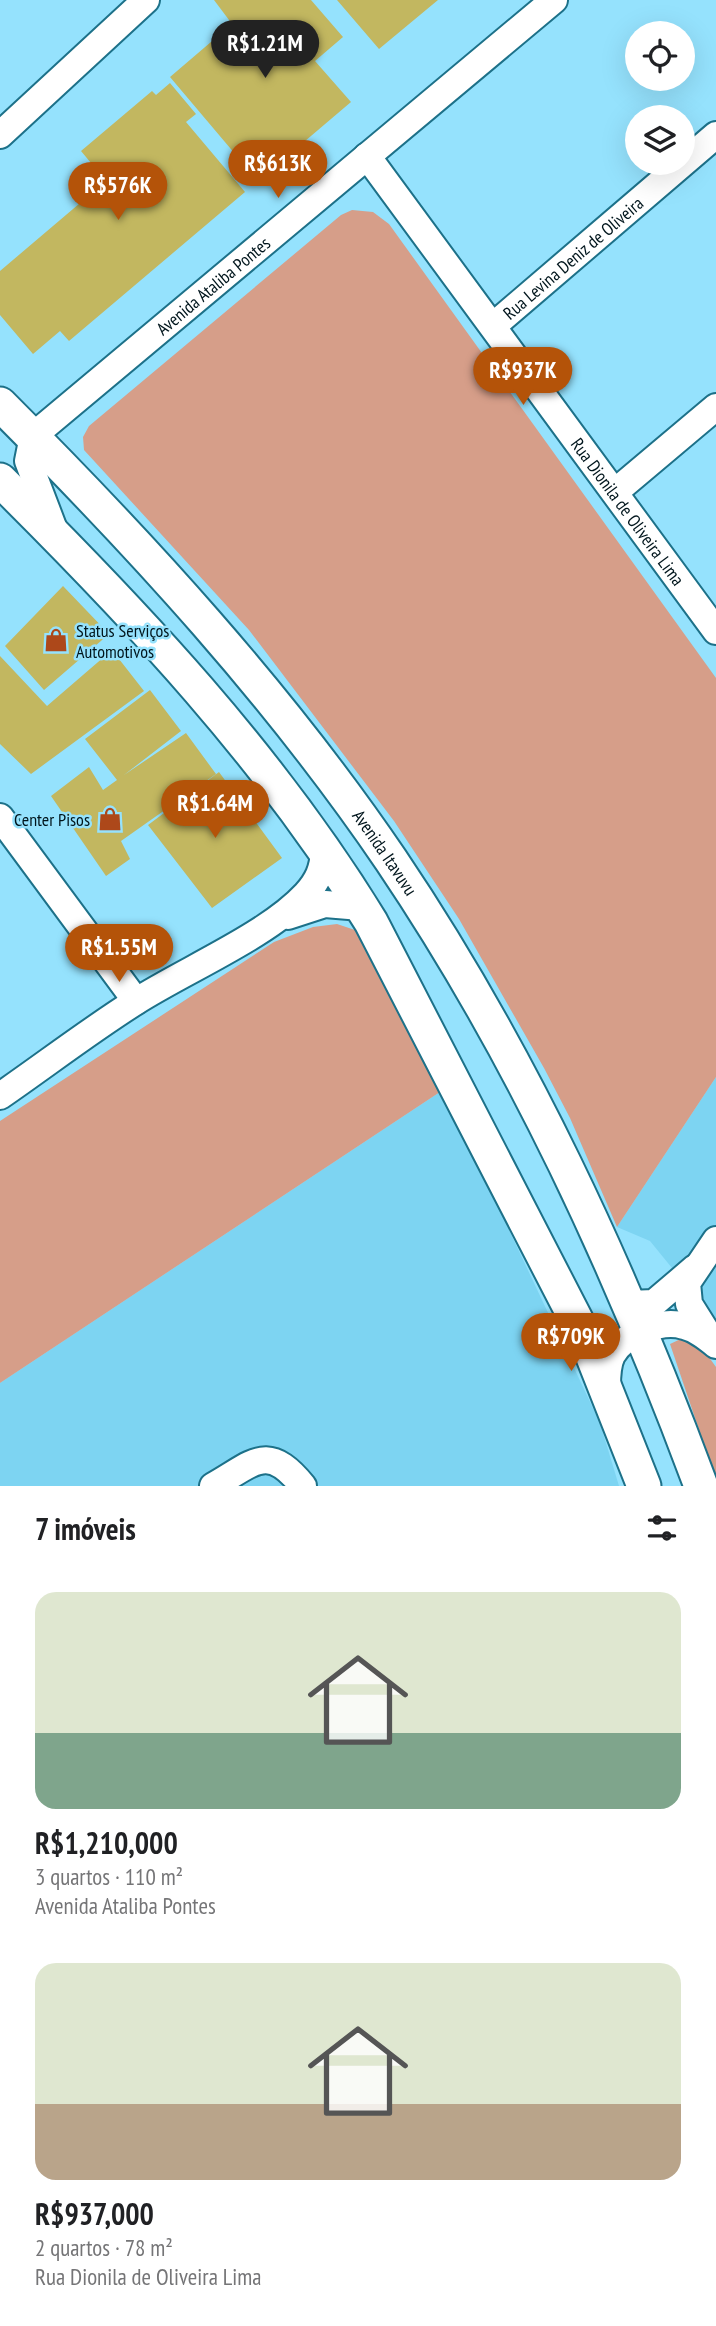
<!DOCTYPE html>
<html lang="pt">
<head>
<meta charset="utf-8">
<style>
	body { margin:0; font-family:"PT Sans Narrow",sans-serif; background:#f6f6f6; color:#202124; height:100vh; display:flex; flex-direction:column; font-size:26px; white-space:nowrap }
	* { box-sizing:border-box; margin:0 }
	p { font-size:23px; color:#757577 }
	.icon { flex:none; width:38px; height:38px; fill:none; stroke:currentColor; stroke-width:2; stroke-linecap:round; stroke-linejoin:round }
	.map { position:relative; height:1486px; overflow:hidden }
	.details { display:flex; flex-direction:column; background:#fff; flex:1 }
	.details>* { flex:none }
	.buttons { position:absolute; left:625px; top:21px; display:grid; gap:14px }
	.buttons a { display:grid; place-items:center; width:70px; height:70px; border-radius:50%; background:#fff; box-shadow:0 7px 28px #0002; font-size:35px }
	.price { position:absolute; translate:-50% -60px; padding:0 16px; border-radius:24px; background:#b45309; color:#fff; font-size:23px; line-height:46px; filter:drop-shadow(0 2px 4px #0008) }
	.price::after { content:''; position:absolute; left:50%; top:42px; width:21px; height:16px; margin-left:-10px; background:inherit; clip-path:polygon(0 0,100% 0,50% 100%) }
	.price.current { background:#222; color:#fff }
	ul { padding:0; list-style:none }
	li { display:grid; align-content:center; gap:14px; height:371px; padding:0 35px }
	li span { display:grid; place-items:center; height:217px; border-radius:21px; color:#555 }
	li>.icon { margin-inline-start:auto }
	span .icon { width:126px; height:126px; fill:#fffc; stroke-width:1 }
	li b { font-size:30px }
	h2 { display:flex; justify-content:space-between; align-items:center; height:84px; padding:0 35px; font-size:30px }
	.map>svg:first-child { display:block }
	.built { fill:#7dd4f2 }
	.green { fill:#d69e89 }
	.building { fill:#c2b760 }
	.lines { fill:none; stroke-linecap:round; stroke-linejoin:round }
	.minor-casing { stroke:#1d7189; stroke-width:30 }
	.major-casing { stroke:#1d7189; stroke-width:37 }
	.minor { stroke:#fff; stroke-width:26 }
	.major { stroke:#fff; stroke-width:33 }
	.labels { text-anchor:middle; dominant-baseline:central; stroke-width:5; stroke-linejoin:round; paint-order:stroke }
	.street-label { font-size:18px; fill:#00151c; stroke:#95e2fd }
	.poi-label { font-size:18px; fill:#00151c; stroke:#95e2fd; text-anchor:start }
</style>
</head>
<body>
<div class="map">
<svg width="716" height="1486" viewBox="0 0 716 1486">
	<rect width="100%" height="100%" fill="#95e2fd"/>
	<path class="built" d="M716,1077V1322L650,1241L617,1227Z
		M443,1090L600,1423L619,1486H0V1383Z"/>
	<path class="green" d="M352,210L373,212L389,224L716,678V1077L617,1227L570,1118L544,1068L459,919L394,821L249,630L84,450L83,437L89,426L341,215Z
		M337,924L358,931L443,1090L0,1383V1121L274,942L313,927Z
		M685,1337L703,1349L716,1367V1480L670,1344Z"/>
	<path class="building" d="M214,0H311L343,37L315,61L351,102L258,181L170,77L232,24Z
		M337,0H438L379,49Z
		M170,83L196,114L186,122L245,192L69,341L60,331L33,354L0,315V271L106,181L81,151L152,91L156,95Z
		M63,586L109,634L44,690L5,646Z
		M112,650L144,691L31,774L0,744V656L47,706Z
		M150,690L181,731L124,775L186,733L216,774L121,841L130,859L106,876L51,796L89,767L103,790L117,780L85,739Z
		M219,772L282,858L212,908L148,825Z"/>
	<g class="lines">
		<g class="minor-casing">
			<g id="minor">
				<path d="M0,135L146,0"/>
				<path id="s1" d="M367,156L716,631"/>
				<path id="s2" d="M493,326L716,135"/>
				<path d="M615,492L716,407"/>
				<path id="s3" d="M55,532L28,461L33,436L554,0"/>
				<path d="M0,817L136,1001"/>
				<path d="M288,916L325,904L361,907"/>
				<path d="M0,1096C45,1065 89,1031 135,1002C185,970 267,936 306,894C318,881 323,869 324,852"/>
				<path d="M629,1304L654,1303L695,1268"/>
				<path d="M711,1339L689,1304L687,1283L716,1240"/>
				<path d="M607,1387C607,1376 607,1365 612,1355C624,1334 661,1319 684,1326C696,1329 706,1337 716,1345"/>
				<path d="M213,1486C254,1463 267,1442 303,1486"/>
			</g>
		</g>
		<g class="major-casing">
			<g id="major">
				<path id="s4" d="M0,404C141,545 279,695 391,860C522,1054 620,1268 701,1486"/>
				<path d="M0,480C137,616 270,757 371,922L585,1337L644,1486"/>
			</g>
		</g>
		<use href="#minor" class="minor"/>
		<use href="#major" class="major"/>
	</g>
	<defs>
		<g id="shop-bare" transform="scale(1.89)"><path d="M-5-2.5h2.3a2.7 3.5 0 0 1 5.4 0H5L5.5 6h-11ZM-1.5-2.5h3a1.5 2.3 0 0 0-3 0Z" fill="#ad481a" stroke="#95e2fd" stroke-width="2.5" paint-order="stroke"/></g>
	</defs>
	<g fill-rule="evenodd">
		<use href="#shop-bare" x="56" y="640"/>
		<use href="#shop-bare" x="110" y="819"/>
	</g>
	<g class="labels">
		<g class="street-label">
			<text stroke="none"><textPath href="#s2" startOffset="105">Rua Levina Deniz de Oliveira</textPath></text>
			<text stroke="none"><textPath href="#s3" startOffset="336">Avenida Ataliba Pontes</textPath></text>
			<text stroke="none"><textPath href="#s1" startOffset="441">Rua Dionila de Oliveira Lima</textPath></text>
			<text stroke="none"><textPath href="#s4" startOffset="592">Avenida Itavuvu</textPath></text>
		</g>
		<g class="poi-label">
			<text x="76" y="630">Status Serviços<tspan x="76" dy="21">Automotivos</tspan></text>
			<text x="90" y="819" text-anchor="end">Center Pisos</text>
		</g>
	</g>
</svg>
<div class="buttons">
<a><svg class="icon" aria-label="locate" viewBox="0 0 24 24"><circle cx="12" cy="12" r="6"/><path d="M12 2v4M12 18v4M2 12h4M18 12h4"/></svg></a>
<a><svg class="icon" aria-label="layers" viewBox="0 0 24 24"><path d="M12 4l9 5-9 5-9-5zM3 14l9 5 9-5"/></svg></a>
</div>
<b class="price current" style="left:265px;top:80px">R$1.21M</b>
<b class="price" style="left:278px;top:200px">R$613K</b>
<b class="price" style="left:118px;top:222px">R$576K</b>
<b class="price" style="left:523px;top:407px">R$937K</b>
<b class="price" style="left:215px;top:840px">R$1.64M</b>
<b class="price" style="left:119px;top:984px">R$1.55M</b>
<b class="price" style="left:571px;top:1373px">R$709K</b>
</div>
<section class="details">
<h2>7 imóveis<svg class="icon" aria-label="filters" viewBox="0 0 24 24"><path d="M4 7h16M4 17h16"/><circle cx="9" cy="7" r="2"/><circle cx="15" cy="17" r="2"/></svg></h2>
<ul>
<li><span style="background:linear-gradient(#dfe7d0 65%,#7fa58c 0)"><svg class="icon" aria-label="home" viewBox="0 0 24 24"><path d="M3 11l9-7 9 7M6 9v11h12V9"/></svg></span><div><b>R$1,210,000</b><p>3 quartos · 110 m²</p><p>Avenida Ataliba Pontes</p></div></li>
<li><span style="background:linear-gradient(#dfe7d0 65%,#b9a48a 0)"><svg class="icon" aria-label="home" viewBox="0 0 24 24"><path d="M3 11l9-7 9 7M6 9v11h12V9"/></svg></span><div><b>R$937,000</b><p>2 quartos · 78 m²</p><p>Rua Dionila de Oliveira Lima</p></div></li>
</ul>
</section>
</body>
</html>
